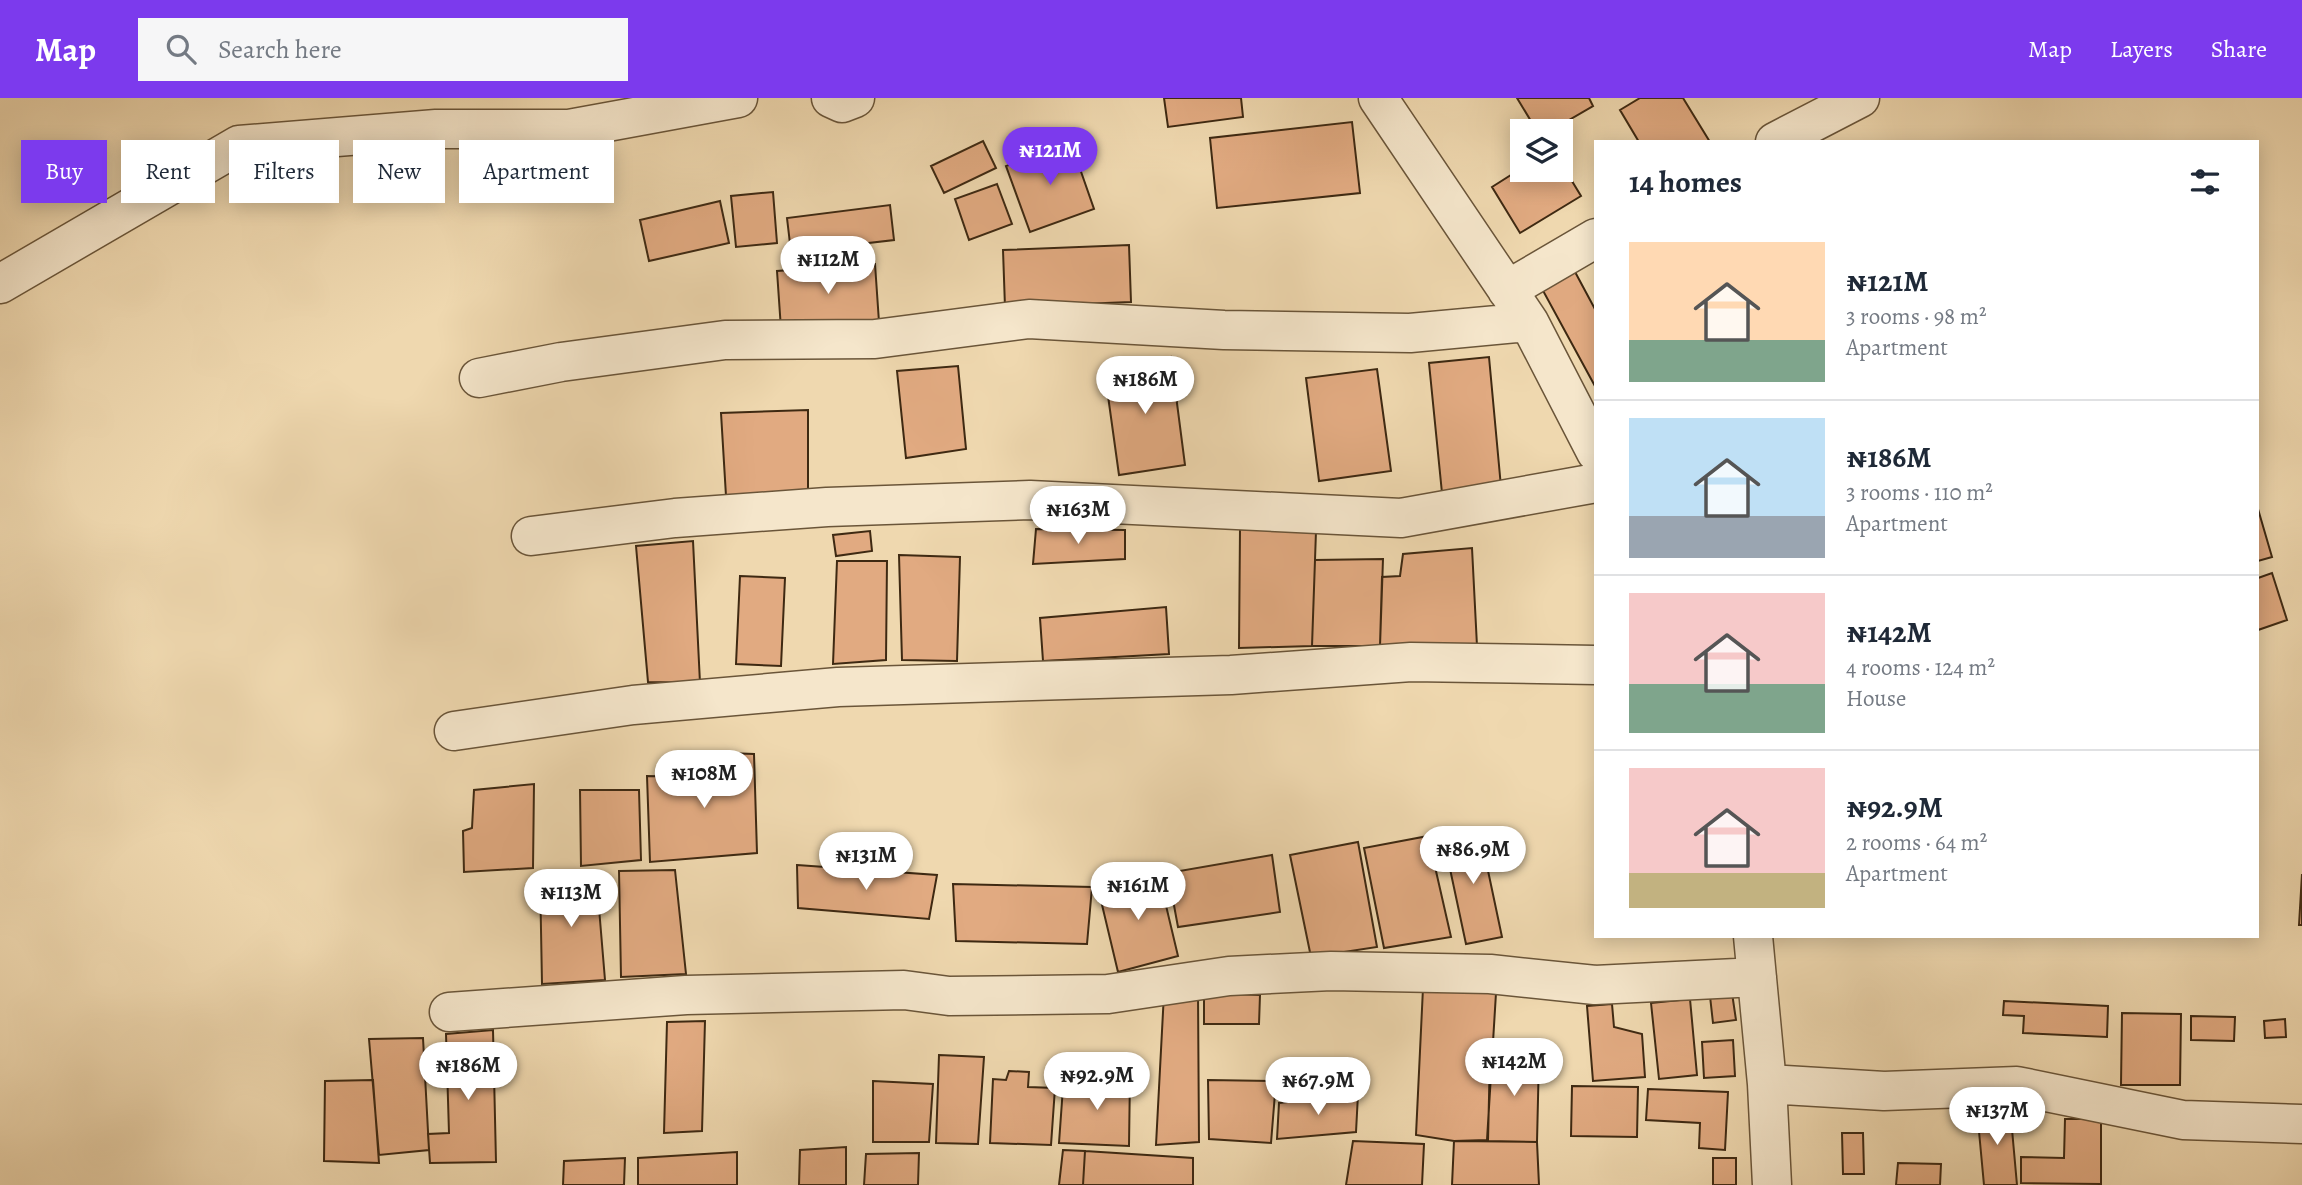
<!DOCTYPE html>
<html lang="en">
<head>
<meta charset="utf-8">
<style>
	body { margin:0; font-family:Alegreya,serif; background:#f6f6f7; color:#1f2937; height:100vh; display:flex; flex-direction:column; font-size:26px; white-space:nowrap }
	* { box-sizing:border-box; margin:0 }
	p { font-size:23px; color:#747a83 }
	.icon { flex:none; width:38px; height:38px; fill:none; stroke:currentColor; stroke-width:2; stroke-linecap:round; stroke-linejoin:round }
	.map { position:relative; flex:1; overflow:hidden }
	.drawer { position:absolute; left:1594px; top:42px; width:665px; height:798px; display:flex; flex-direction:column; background:#fff; border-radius:0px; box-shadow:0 4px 18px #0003 }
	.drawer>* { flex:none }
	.banner { position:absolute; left:21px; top:42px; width:665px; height:63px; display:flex; gap:14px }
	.buttons { position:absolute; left:1510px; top:21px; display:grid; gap:14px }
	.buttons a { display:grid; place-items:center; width:63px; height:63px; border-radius:0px; background:#fff; box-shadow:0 4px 18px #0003; font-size:35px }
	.price { position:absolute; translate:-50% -60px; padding:0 16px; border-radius:24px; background:#fff; color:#222; font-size:23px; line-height:46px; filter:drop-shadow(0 2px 4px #0008) }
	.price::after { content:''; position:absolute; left:50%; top:42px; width:21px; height:16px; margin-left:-10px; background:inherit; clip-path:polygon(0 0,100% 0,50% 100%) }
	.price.current { background:#7c3aed; color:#fff }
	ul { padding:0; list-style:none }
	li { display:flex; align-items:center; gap:21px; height:175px; padding:0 35px }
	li+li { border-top:2px solid #e0e1e3 }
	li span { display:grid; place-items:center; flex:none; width:196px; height:140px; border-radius:0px; color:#555 }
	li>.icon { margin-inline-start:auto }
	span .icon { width:84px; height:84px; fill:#fffc; stroke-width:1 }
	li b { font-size:30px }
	h2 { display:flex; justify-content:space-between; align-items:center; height:84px; padding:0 35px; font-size:30px }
	.chip { padding:0 24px; border-radius:0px; background:#fff; box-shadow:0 4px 18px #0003; font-size:24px; line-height:63px }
	.chip.current { background:#7c3aed; color:#fff }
	header { display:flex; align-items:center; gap:42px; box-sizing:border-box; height:98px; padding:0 35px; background:#7c3aed; color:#fff }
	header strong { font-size:33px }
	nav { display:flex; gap:38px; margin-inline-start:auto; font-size:24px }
	.search { width:490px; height:63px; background:#f6f6f7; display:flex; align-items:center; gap:18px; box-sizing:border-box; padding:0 24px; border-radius:0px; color:#747a83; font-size:26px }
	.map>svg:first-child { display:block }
	.building { fill:#e1aa81; stroke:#3e2912; stroke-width:2 }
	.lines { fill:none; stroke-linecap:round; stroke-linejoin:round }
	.minor-casing { stroke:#6a5539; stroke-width:41 }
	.minor { stroke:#f5e6cb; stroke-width:38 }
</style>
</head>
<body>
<header>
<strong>Map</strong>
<div class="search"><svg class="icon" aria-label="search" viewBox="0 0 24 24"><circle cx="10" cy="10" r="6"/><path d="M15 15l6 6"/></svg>Search here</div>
<nav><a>Map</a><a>Layers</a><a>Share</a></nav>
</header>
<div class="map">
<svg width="2302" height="1087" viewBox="0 0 2302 1087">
	<rect width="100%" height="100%" fill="#efd8af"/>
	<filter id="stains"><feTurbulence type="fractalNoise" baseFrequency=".00286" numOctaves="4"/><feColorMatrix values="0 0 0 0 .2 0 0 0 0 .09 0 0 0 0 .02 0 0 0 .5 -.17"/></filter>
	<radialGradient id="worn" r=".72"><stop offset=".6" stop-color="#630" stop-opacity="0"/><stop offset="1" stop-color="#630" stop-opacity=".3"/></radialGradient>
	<path class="building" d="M1164,0H1241L1243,19L1168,29Z
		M1517,0H1589L1593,8L1550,33H1537Z
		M1640,0H1683L1710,44H1639L1620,12Z
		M1352,24L1360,95L1217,110L1210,40Z
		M983,43L996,70L944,95L931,68Z
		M1071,45L1094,111L1030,134L1006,68Z
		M1561,65L1581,98L1520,135L1492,89L1522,70L1561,72Z
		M997,86L1012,126L969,142L955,101Z
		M773,94L777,145L736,149L731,98Z
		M720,103L729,145L649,163L640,122Z
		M890,107L894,142L791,154L787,120Z
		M1129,147L1131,204L1005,209L1003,152Z
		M875,166L879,224L781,231L777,173Z
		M1574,172L1596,213V290L1541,189Z
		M1171,259L1185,367L1119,377L1104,269Z
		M1489,259L1501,389L1442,395L1429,265Z
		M958,268L966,351L906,360L897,273Z
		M1377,271L1391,373L1319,383L1306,280Z
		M808,312V393L726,398L721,315Z
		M2258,411L2272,459L2258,463Z
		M1036,431L1125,432V461L1033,466Z
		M1240,431L1316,433L1312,548L1239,550Z
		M870,433L872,453L836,458L833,437Z
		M693,443L700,585L648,584L636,448Z
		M1472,450L1477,548H1380L1382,479L1400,478L1403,456Z
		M899,457L960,459L957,563L902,562Z
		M1383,461L1380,548H1312L1315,462Z
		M837,463H887L886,562L833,566Z
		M2272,475L2287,522L2258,532V480Z
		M740,478L785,480L781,568L736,566Z
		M1166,509L1169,556L1043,563L1040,520Z
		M697,654L754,656L757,755L650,764L647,678L693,679Z
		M534,686L533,770L464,774L463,733L472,730L474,692Z
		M580,692H639L641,762L581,768Z
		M1479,730L1502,839L1466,846L1443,738Z
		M1428,738L1451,839L1384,850L1364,750Z
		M1358,744L1377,849L1311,859L1290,757Z
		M1272,757L1280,814L1178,829L1168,775Z
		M797,767L937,777L929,821L798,810Z
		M675,772L686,876L621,879L619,773Z
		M596,774L605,882L542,886L540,777Z
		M1158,774L1178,858L1118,874L1098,790Z
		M2302,776V827H2299Z
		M953,786L1092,789L1087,846L956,843Z
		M1423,890L1496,895L1487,1042L1454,1043L1416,1037Z
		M1164,895H1198L1199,1044L1156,1047Z
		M1204,895L1260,897L1259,926H1204Z
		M1732,895L1736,922L1713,925L1710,898Z
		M1690,901L1697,977L1659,981L1651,905Z
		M2004,903L2108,908L2107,939L2023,935L2024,918L2003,917Z
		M1612,906L1614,929L1642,936L1645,979L1593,983L1587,908Z
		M2122,915L2181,916L2180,987H2121Z
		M2191,918L2235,919L2234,943L2191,942Z
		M2285,921L2286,939L2265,940L2264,923Z
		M705,923L702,1033L664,1035L667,924Z
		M493,932L496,1064L430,1065L428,1036L449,1035L446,936Z
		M423,940L429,1052L379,1057L369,941Z
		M1733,942L1735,978L1704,980L1702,944Z
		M939,957L984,959L978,1046L936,1045Z
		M1490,957L1539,958L1537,1044L1488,1043Z
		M1009,973L1029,974L1028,989L1055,990L1051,1047L990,1045L993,981L1006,982Z
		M1092,975L1130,977L1129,1048L1059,1045L1063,989L1089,991Z
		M373,982L379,1065L324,1063L325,983Z
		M1208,982L1276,983L1271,1045L1209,1041Z
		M873,983L933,986L929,1044H873Z
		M1572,988L1638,989L1637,1039L1571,1038Z
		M1648,991L1728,994L1725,1052L1699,1050L1700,1025L1646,1022Z
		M1358,996L1356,1034L1277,1041L1279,1005Z
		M2010,1009L2017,1087H1984L1977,1012Z
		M2065,1021H2101V1086L2021,1085V1059L2064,1060Z
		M1842,1035H1863L1864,1076H1843Z
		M1353,1043L1424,1046L1422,1087H1346Z
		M1454,1043L1537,1044L1539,1087H1452Z
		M846,1049V1087H799L800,1052Z
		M1063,1052L1085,1053L1083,1087H1059Z
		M1085,1053L1193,1060V1087H1083Z
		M737,1054V1087H638V1060Z
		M919,1055L918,1087H864L866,1056Z
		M625,1060L624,1087H563L564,1063Z
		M1713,1060H1736V1087H1713Z
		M1898,1065L1941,1066L1940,1087H1896Z"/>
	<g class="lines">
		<g class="minor-casing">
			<path id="minor" d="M831,0L842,5L855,0
				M1378,0L1529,224L1596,354
				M1775,44L1860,0
				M0,186L239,47L436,31H569L738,0
				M1507,192L1596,140
				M479,280L561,264L725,242L875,241L1029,221L1224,232L1410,235L1529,224
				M531,438L675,420L827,409L1030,402L1401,420L1596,385
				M454,633L633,607L838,589L1231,577L1411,564L1596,567
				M1753,838L1767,986L1772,1087
				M449,914L686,897L904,892L949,898L1108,896L1229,878L1331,873L1490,876L1595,887L1757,879
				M1767,986L1884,993L2017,988L2183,1022L2302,1026"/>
		</g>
		<use href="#minor" class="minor"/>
	</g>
	<rect width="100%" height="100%" filter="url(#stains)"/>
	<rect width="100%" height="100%" fill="url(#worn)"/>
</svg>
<div class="buttons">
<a><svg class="icon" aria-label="layers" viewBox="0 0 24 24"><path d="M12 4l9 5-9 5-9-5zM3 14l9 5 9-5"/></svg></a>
</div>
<b class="price current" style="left:1050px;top:89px">₦121M</b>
<b class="price" style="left:828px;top:198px">₦112M</b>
<b class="price" style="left:1145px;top:318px">₦186M</b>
<b class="price" style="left:1078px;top:448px">₦163M</b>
<b class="price" style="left:704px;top:712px">₦108M</b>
<b class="price" style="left:1473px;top:788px">₦86.9M</b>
<b class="price" style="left:866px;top:794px">₦131M</b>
<b class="price" style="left:1138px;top:824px">₦161M</b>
<b class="price" style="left:571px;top:831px">₦113M</b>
<b class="price" style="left:1514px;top:1000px">₦142M</b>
<b class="price" style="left:468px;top:1004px">₦186M</b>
<b class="price" style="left:1097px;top:1014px">₦92.9M</b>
<b class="price" style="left:1318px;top:1019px">₦67.9M</b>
<b class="price" style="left:1997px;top:1049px">₦137M</b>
<div class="banner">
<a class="chip current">Buy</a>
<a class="chip">Rent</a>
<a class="chip">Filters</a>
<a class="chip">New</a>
<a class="chip">Apartment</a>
</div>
<section class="drawer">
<h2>14 homes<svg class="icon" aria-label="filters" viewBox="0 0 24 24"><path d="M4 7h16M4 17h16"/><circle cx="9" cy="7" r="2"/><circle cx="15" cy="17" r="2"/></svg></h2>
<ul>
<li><span style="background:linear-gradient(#ffd9b3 70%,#7fa58c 0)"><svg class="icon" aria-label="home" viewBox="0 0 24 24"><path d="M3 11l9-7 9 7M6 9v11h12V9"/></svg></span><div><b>₦121M</b><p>3 rooms · 98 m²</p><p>Apartment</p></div></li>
<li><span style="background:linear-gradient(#bfe0f5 70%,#9aa5b1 0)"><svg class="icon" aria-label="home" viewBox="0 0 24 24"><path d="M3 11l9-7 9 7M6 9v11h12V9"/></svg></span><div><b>₦186M</b><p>3 rooms · 110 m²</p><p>Apartment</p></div></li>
<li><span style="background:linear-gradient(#f6c9c9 65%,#7fa58c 0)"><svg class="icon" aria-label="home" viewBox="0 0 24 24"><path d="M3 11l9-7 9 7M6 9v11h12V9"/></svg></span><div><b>₦142M</b><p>4 rooms · 124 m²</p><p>House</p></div></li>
<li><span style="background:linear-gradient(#f6c9c9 75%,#c2b280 0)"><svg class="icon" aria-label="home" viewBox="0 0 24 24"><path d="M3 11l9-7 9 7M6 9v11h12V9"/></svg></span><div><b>₦92.9M</b><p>2 rooms · 64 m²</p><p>Apartment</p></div></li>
</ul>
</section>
</div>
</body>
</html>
